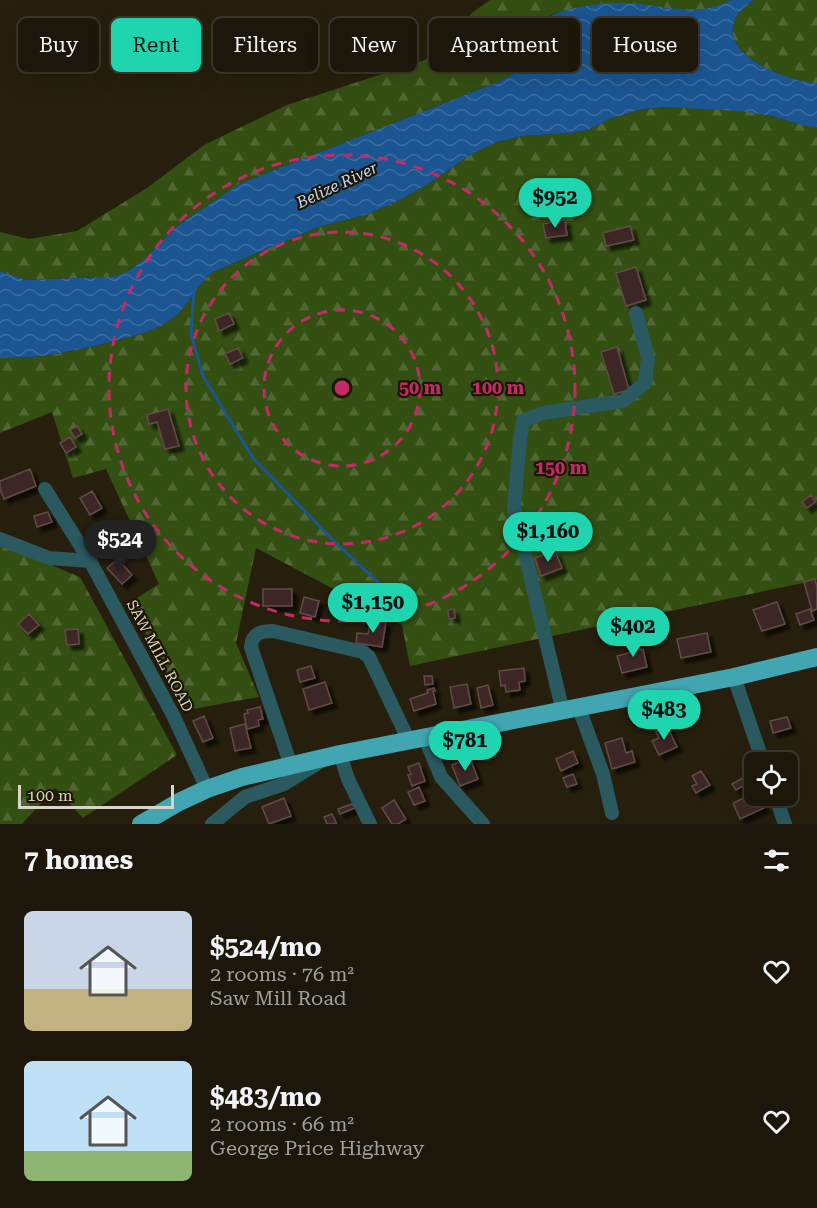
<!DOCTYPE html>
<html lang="en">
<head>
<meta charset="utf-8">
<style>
	body { margin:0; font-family:"Roboto Serif",serif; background:#292418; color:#f1f3f6; height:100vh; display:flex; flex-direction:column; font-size:22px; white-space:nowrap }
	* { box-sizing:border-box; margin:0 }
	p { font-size:20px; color:#a09f9c }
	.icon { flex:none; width:33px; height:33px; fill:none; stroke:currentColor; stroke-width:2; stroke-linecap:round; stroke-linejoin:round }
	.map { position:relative; height:824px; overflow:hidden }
	.drawer { display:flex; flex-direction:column; background:#1c170a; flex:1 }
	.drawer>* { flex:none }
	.hud { position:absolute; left:18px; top:18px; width:782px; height:54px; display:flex; gap:12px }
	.fabs { position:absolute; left:744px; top:752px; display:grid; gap:12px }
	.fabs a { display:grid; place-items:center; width:54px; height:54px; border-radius:9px; background:#1c170a; box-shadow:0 6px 24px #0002,0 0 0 2px #3a362b; font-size:30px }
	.scale { position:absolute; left:18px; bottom:15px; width:156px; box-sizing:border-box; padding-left:6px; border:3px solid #d9d4c9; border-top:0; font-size:16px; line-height:21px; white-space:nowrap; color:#d9d4c9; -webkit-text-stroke:4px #1d1605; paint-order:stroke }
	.price { position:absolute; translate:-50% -51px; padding:0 14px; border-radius:21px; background:#1fd5b0; color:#111; font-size:20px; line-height:39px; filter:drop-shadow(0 2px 3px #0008) }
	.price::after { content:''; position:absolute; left:50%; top:36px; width:18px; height:14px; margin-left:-9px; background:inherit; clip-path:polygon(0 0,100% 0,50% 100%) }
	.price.selected { background:#222; color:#fff }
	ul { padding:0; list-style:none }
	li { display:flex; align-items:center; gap:18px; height:150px; padding:0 24px }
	li span { display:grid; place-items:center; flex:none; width:168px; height:120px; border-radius:9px; color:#555 }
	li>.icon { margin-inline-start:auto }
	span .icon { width:72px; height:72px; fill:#fffc; stroke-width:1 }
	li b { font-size:26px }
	h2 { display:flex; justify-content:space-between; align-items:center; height:72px; padding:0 24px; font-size:26px }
	.tag { padding:0 21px; border-radius:9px; background:#1c170a; box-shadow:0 6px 24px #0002,0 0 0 2px #3a362b; font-size:21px; line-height:54px }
	.tag.selected { background:#1fd5b0; color:#111 }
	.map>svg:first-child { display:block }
	.forest { fill:url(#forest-firs) }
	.water { fill:url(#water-waves) }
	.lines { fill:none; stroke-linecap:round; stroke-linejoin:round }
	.stream { stroke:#1b5592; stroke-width:3 }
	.building { fill:#3d2825; stroke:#614b47; stroke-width:1.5; filter:url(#shadow) }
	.minor { stroke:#2a5960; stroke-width:14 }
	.highway { stroke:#41a5b2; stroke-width:18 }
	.ring { fill:none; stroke:#c42b66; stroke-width:3; stroke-dasharray:10 8 }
	.labels { text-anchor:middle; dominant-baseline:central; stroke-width:4.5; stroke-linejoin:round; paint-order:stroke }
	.street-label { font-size:15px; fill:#d9d4c9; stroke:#1d1605 }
	.water-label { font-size:16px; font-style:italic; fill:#bedcff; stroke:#1d1605 }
	.centre { fill:#c42b66; stroke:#1d1605; stroke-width:3 }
	.ring-label { font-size:18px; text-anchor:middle; font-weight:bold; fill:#c42b66; stroke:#1d1605; stroke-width:4.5; stroke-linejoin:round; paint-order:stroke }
</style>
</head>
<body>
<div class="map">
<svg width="817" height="824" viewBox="0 0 817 824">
	<defs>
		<pattern id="forest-firs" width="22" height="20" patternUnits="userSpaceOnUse" patternTransform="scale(1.5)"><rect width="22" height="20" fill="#344f12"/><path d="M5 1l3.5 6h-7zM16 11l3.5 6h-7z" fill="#516733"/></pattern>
		<pattern id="water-waves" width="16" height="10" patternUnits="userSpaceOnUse" patternTransform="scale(1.5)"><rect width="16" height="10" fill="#1b5592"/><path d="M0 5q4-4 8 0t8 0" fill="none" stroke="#3c6da0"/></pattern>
		<filter id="shadow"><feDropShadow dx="5" dy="5" stdDeviation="1.5" flood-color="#0009"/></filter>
	</defs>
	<rect width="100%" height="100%" fill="#261f0d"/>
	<path class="forest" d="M490,0H731C696,19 668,6 632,4C619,3 604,7 591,9C579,11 566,11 554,14C532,21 534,47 524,63C519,73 507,77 498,82L239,184L176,227L142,261L128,271L118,276L105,277L26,280L0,271V232L29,239L77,231L147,188L204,145L287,105L425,60L473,12Z
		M754,0H817V83C789,82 708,52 740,12C743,8 749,4 754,0Z
		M668,107C702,108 738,108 771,116C787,120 801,126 817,127V580L410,666L402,625L256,548L236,643L259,697L187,710L129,603L159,584L106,469L73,478L52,412L0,433V358C39,359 72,352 110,342C131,337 152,333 170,320C188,308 196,285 213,272L318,227L365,215L400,200L430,183L470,155L497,142L523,136L571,133L588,130L612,118L643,109Z
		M0,544L80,577L177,755L83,818L55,788L22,824H0Z"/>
	<path class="water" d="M731,0H754C749,4 743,8 740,12C708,52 789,82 817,83V127L805,126L772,116L740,111L668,107L643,109L612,118L588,130L571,133L523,136L497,142L470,155L430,183L400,200L365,215L318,227L213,272C196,285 188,308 170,320C154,332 134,336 114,341C75,351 41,359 0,358V271L26,280L105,277L117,276L128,271L142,261L176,227L239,184L498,82C507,77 519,73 524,63C535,46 532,23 555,14C576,6 605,2 628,3C664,5 697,18 731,0Z"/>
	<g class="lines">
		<path class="stream" d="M194,290L191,334L203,376L253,458L335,542L412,614"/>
	</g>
	<path class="building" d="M565,220L567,235L546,238L543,224Z
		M630,226L634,240L606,246L603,233Z
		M636,267L646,300L626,306L616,273Z
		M229,313L234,324L219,331L215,319Z
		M617,347L629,390L614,394L601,352Z
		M238,348L243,358L230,364L225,354Z
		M168,409L179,446L165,449L157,422L149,424L147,415Z
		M77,426L82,434L75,438L70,430Z
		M70,437L76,447L66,453L60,443Z
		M30,469L36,486L4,499L0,489V481Z
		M92,491L102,508L90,515L80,498Z
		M811,495L815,502L807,508L802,502Z
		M48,512L52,522L37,527L34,516Z
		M555,551L562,568L541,576L535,558Z
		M118,559L132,575L122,584L107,568Z
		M815,579L817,587V609L812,611L804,582Z
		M263,589H292V606H263Z
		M304,597L319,601L315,617L300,613Z
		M777,602L785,624L762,631L753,610Z
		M454,609L455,618L449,619L448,610Z
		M810,609L814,620L800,625L796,614Z
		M29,614L39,625L28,634L18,624Z
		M371,619L386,622L382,647L356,643L357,633L368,634Z
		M78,629L79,644L67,645L65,630Z
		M707,633L711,652L681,658L677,639Z
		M637,638L640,650L643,649L647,667L622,673L617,656L632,652L629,639Z
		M311,666L315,678L300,682L297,670Z
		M524,668L525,681L519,682L520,690L506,692L505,685L501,686L499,671Z
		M424,676H432L433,684L425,685Z
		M325,682L332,703L309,710L303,689Z
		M467,684L471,704L454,708L450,687Z
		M488,685L493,705L481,708L477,688Z
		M434,688L435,691H433L436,704L414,711L410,699L428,693L427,690Z
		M260,707L263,719L258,720L259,726L247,729L244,714L248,713L247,710Z
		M672,710L675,717L668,720L665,713Z
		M204,716L213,738L203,742L193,721Z
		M787,717L791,728L773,733L770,721Z
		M245,724L251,748L235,751L230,728Z
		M667,726L677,747L659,755L652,741L659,738L656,732Z
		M622,738L626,753L632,751L635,762L612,769L605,743Z
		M573,751L578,763L561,771L556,759Z
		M470,758L478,779L460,786L452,765Z
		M419,763L425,781L412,786L408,775L411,774L408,767Z
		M701,771L710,785L696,793L692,786L697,784L692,776Z
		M573,774L577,784L567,787L563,778Z
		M744,777L748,783L736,790L732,784Z
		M419,787L425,801L414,805L408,792Z
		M754,788V795H758L764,808L740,819L733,803L746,797L744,793Z
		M284,798L291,816L269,824L262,807Z
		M394,800L406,819L398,824H392L382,808Z
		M352,804L355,808L340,814L338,809Z
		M332,814L337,824H327L324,817Z"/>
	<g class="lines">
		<path class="minor" d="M45,489L90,561
			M0,539L49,558L90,561L174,717L207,789
			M734,677L763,762
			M579,708L603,774L612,813
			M563,712L514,508L520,439L523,421L543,413L623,401L645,383L648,358L636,313
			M425,738L441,777L483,824
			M340,754L348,779L370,824
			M291,766L251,647C252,633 261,631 273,631L363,652L369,657L409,741
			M775,795L785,824
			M212,824L245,797L284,784L323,760"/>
		<path class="highway" d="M141,824L179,802L207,789L242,777L340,754L734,677L817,657"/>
	</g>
	<g class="ring">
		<circle cx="342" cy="388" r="78"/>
		<circle cx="342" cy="388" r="156"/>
		<circle cx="342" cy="388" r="233"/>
	</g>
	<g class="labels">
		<g class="street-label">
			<text transform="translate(160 656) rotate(62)">SAW MILL ROAD</text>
		</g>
		<g class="water-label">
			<text transform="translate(337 185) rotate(-25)">Belize River</text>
		</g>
	</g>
	<circle cx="342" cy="388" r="9" class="centre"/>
	<g class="ring-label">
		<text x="420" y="394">50 m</text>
		<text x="498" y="394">100 m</text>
		<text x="561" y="474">150 m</text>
	</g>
</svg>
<div class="fabs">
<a><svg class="icon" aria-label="locate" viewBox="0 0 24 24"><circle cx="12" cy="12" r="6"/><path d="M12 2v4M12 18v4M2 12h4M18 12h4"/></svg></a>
</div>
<div class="scale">100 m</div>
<b class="price" style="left:555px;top:229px">$952</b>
<b class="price" style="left:548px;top:563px">$1,160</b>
<b class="price selected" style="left:120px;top:571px">$524</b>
<b class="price" style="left:373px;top:634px">$1,150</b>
<b class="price" style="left:633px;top:658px">$402</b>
<b class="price" style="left:664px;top:741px">$483</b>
<b class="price" style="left:465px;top:772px">$781</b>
<div class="hud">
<a class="tag">Buy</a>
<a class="tag selected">Rent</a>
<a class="tag">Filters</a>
<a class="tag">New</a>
<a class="tag">Apartment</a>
<a class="tag">House</a>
</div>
</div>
<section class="drawer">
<h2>7 homes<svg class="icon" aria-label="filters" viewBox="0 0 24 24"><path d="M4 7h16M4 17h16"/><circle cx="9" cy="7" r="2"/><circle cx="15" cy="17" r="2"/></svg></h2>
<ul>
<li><span style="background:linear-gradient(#c9d6e8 65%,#c2b280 0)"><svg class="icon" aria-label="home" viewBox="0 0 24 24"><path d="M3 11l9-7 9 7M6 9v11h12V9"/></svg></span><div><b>$524/mo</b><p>2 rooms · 76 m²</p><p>Saw Mill Road</p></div><svg class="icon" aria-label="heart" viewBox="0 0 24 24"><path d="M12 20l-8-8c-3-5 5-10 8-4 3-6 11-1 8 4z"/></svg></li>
<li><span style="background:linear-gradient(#bfe0f5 75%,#8fb573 0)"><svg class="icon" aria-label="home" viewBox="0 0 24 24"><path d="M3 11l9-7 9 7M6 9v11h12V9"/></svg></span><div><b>$483/mo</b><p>2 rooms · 66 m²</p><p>George Price Highway</p></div><svg class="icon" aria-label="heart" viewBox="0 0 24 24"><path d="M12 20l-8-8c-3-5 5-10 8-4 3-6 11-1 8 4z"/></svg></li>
</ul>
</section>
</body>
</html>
